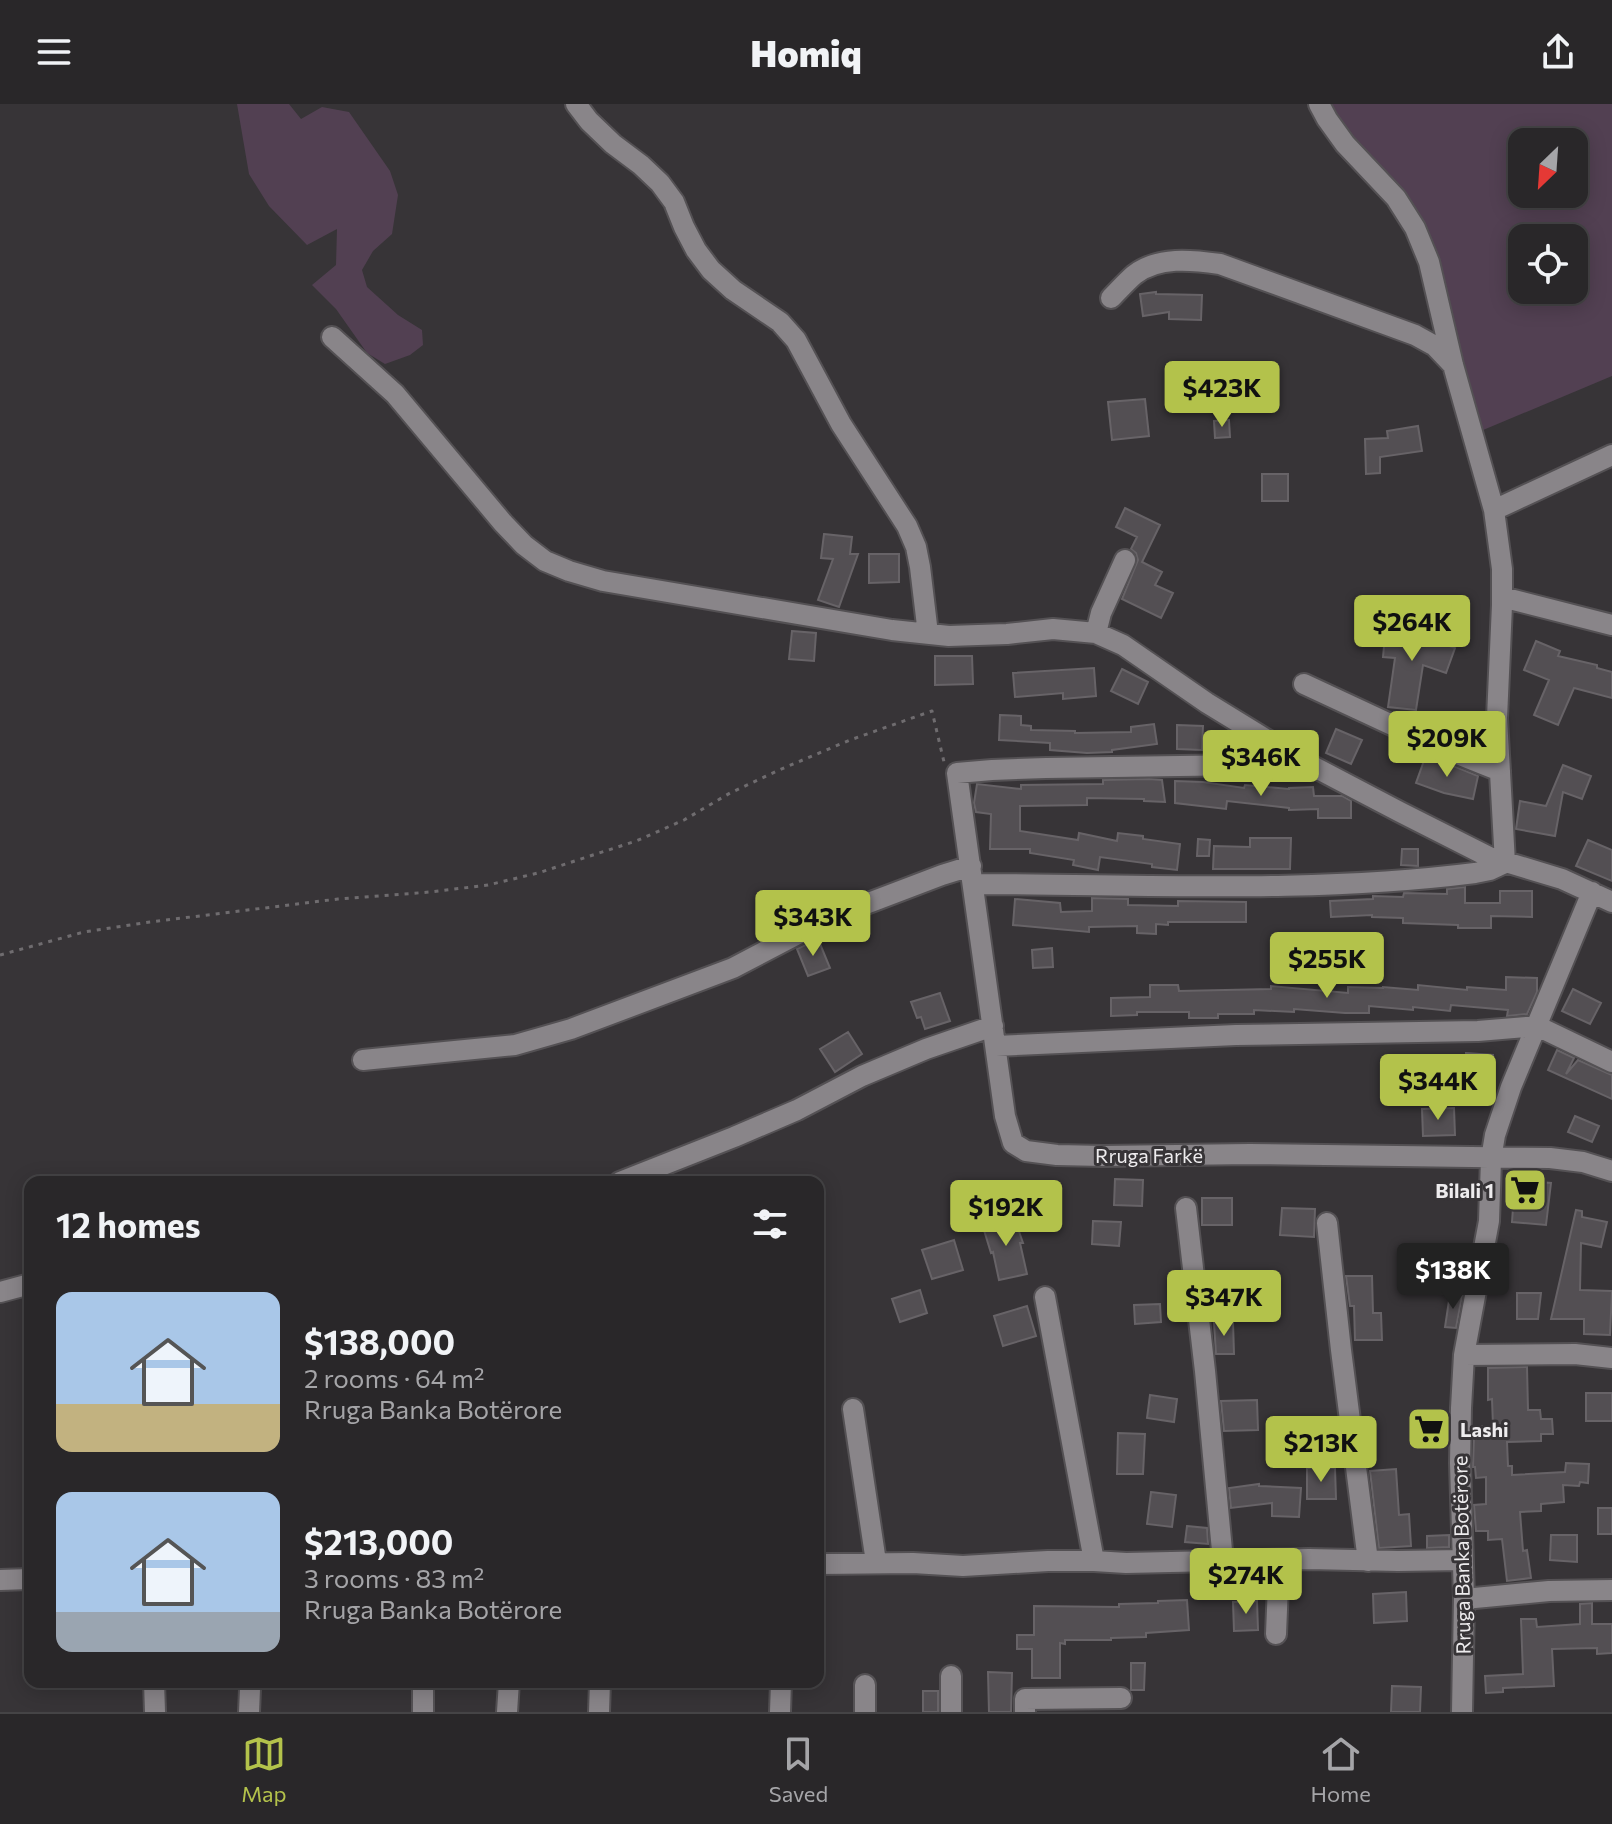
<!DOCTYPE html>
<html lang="en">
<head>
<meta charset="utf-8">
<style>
	body { margin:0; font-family:Commissioner,sans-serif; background:#312f31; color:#f1f3f6; height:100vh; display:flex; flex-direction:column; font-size:30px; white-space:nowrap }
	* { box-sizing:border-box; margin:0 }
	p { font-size:26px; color:#a5a5a8 }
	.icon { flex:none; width:44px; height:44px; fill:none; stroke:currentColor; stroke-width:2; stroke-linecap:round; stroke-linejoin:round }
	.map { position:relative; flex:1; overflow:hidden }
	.drawer { position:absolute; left:24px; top:1072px; width:800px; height:512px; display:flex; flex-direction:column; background:#292729; border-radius:16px; box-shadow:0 4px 20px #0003,0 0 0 2px #454446 }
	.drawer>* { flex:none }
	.needle { width:52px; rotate:205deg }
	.controls { position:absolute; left:1508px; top:24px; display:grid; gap:16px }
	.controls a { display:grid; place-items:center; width:80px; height:80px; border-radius:16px; background:#292729; box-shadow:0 4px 20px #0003,0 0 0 2px #454446; font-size:40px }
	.price { position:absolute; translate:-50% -68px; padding:0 18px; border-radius:8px; background:#b3c24b; color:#111; font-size:26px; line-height:52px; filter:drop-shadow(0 2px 4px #0008) }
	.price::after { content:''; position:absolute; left:50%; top:48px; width:24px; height:18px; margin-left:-12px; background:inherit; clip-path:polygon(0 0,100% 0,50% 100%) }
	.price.current { background:#222; color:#fff }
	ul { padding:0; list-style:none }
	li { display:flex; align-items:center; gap:24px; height:200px; padding:0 32px }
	li span { display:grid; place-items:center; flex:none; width:224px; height:160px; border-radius:16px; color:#555 }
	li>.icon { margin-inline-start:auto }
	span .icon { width:96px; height:96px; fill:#fffc; stroke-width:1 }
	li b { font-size:34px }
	h2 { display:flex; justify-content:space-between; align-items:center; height:96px; padding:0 32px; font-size:34px }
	header { display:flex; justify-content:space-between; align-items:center; height:104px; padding:0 32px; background:#292729; font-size:36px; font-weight:800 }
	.tab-bar { display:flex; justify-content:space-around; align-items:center; height:112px; border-top:2px solid #454446; background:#292729; font-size:22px; color:#a5a5a8 }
	.tab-bar a { display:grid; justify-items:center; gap:4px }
	.tab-bar .current { color:#b3c24b }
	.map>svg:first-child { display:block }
	.green { fill:#524052; fill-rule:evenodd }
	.building { fill:#534f53; stroke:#676367; stroke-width:2 }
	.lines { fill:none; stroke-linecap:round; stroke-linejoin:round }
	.minor-casing { stroke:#545154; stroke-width:24 }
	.path { stroke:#6f6c6f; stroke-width:3; stroke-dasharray:4 6; stroke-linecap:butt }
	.minor { stroke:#898589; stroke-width:20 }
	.labels { text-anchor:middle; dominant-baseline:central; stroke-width:6; stroke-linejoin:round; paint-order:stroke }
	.street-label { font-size:20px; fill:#eeecee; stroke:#373437 }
	.poi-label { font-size:20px; font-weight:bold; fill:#eeecee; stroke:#373437; text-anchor:end }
</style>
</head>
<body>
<header><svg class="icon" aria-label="menu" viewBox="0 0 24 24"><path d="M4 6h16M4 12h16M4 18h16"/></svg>Homiq<svg class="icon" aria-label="share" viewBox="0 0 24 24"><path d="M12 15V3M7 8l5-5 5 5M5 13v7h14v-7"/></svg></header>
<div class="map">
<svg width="1612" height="1608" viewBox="0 0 1612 1608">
	<rect width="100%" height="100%" fill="#373437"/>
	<path class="green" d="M237,0H289L301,15L322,3L349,8L390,67L398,91L392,130L373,147L362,166L367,183L398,211L422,226L423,241L410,251L385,260L367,249L336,205L312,181L336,161L337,125L307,141L269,102L249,70Z
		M1330,0H1612V272L1476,329L1441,183L1350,37ZM1522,38H1574V90H1522ZM1522,134H1574V186H1522Z"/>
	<path class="building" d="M1156,188V190L1202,191L1201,216L1169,215V208L1143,212L1140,190Z
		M1251,262L1253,296L1223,298L1221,264Z
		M1145,295L1149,332L1112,336L1108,298Z
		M1229,316L1230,333L1215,334L1214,317Z
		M1418,322L1422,347L1380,353V369L1366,370L1365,335L1388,334L1387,327Z
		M1262,370H1288V397H1262Z
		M1125,404L1160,421L1142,458L1162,468L1155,481L1173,489L1161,514L1122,495L1138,456L1136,449L1131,445L1137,433L1116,423Z
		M824,430L852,433L850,450H858L839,503L818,496L833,455L821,454Z
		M869,450H899V478L869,479Z
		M1386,521L1413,523V529L1455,544L1446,569L1423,561L1416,606L1388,603L1395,554L1383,553Z
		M792,527L816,529L814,557L789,555Z
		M1536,537L1560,547L1558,552L1597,561V564L1612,568V594L1574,584L1558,621L1534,611L1549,576L1524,566Z
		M935,552H972L973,580L935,581Z
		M1094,564L1096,592L1063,595V589L1015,593L1013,569Z
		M1122,565L1148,578L1138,600L1111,587Z
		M1000,611L1021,612V621L1031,622V626L1075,627V629L1131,628V623L1154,620L1157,640L1112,646V648L1087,649L1050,646V639L999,636Z
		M1177,621L1203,622L1202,646L1177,645Z
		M1336,625L1362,636L1351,660L1326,649Z
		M1426,651L1478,672L1473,695L1444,689L1416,679Z
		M1563,661L1591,672L1582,695L1563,688L1555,732L1516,725L1520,697L1546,702Z
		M1149,675L1162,676L1165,698L1144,697V695L1087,694V701L1020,702V727L1078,736L1079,729L1117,737L1118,729L1143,732V735L1180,740L1177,766L1152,763V760L1100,753L1098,766L1073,761L1074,756L1030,749V745H990L991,710L976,708L974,699L977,680L1021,685V681L1103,680V676Z
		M1175,677L1203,678L1244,684L1245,681L1289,685V684L1313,683L1314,692H1342L1351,697V714H1318V705L1289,706V704L1227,697L1226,705L1175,699Z
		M1250,734H1291L1290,765H1213L1214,742L1250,743Z
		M1198,735L1210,736L1209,752H1197Z
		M1588,736L1612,746V777L1576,762Z
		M1402,745H1418V762L1401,761Z
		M1465,783V799H1500V787H1532V813L1491,812V824H1458V821L1403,819V814L1372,813V811L1331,813L1330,797L1373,795V792L1403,793L1404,789L1447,790V785Z
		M1092,794L1128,795V801L1178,802V797L1246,798V818H1168V821L1156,820V830L1137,829V822L1089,823V828L1013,821L1015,795L1060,799L1061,808L1092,807Z
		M818,835L830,864L808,872L797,845Z
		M1052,844L1053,863L1033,864L1032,846Z
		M1506,873L1537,874V888L1527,910L1507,912L1508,906L1451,901L1450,907L1413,903V906L1369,902V909H1345L1294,905V908L1254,906V910H1218V914H1189V908H1137V911L1111,912V894L1150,893V881H1178L1179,887L1271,885V882L1348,889V883L1383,884V883L1418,886V881L1467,886V883L1506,886Z
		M1573,885L1601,899L1590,920L1562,907Z
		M940,889L950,917L925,925L921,913L917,914L911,898Z
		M848,928L862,950L835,968L820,945Z
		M1557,946L1574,954L1566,970L1578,956L1612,971V995L1548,966Z
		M1466,949L1493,951L1492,969L1457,967V973H1427V951H1466Z
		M1454,1004L1455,1031L1423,1032L1422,1005Z
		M1575,1012L1599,1022L1592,1038L1568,1028Z
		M1115,1075L1143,1076L1142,1102L1114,1101Z
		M1515,1076L1551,1079L1546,1121L1512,1118Z
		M1202,1094H1232V1121H1202Z
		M1282,1104L1315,1105L1314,1133L1280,1131Z
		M1576,1106L1582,1107V1113L1607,1118L1601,1143L1581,1139L1580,1186L1612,1187L1610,1231L1584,1230V1215H1551Z
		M1014,1113L1023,1139H1020L1027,1170L999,1176L993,1148L991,1149L983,1123Z
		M1093,1117L1121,1118L1119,1142L1092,1140Z
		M954,1136L963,1166L932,1175L922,1146Z
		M1346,1172H1372L1373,1209H1381L1382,1236H1355L1354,1202H1350Z
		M920,1186L927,1209L900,1218L892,1195Z
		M1517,1189H1541L1538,1215H1517Z
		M1450,1190L1462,1192L1456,1224L1445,1223Z
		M1160,1200L1161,1218L1135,1220L1134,1201Z
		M1027,1202L1036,1232L1003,1242L994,1212Z
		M1233,1218L1234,1250H1216L1214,1219Z
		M1527,1263L1528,1306H1540L1541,1315H1552L1553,1330H1541V1337L1507,1338L1508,1362H1512V1371L1565,1368L1566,1359L1589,1360L1588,1379L1580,1378L1579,1382L1563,1381L1564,1398L1541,1400V1407L1520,1408L1523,1447L1527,1446L1531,1474L1507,1477L1502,1435L1488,1436V1427H1476L1474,1401L1486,1400V1373L1476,1374L1475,1363H1473L1474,1331L1476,1330V1322H1493L1492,1295L1488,1296V1264Z
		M1586,1289H1612V1317H1586Z
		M1150,1291L1177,1295L1174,1318L1147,1314Z
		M1257,1296L1258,1326L1224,1327L1221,1297Z
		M1118,1329L1145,1330L1143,1370H1117Z
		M1293,1333V1357H1268V1334Z
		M1307,1364H1335L1336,1395H1307Z
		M1396,1365L1399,1411L1409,1410L1411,1442L1379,1444L1370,1367Z
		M1259,1380V1382L1301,1384L1299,1413L1272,1412V1399L1231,1404L1229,1384Z
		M1151,1388L1176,1391L1172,1423L1147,1420Z
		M1598,1404H1612V1430H1598Z
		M1187,1422L1207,1424L1208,1440L1185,1438Z
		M1449,1431V1443L1427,1444V1432Z
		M1551,1431H1577V1458L1550,1456Z
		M1406,1488L1407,1517L1374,1519L1373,1490Z
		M1187,1496L1189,1526L1146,1529V1533L1111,1534V1536H1065V1540L1060,1539V1574H1032V1545H1017V1531H1034V1502L1119,1503V1500L1158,1499V1497Z
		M1257,1497L1258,1526L1234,1527L1233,1498Z
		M1592,1499V1520H1612V1549L1597,1550V1544L1552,1545L1554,1582L1503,1584V1588L1486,1589L1485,1572L1523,1570L1521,1515H1536L1537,1523L1580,1520V1500Z
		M1131,1559H1145L1144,1586H1131Z
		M988,1568L1012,1569L1011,1608H989Z
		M1392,1582L1421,1583L1420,1608H1391Z
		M923,1587H938V1608H923Z"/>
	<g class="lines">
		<g class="minor-casing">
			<path id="minor" d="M576,0L589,17L613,40L641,61L660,79L674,98L684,123L696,146L711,166L733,186L780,218L796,236L841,320L907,422L916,443L920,463L928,530
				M1111,194C1119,186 1126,178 1134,171C1158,152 1192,156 1220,160L1415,231L1435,242L1453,261
				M332,233L395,290L503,419L524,441L545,457L569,467L603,477L892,526L949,532L1007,530L1053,525L1096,529L1123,541L1207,599L1295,653L1400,708L1489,753L1562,775L1612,798
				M1494,406L1612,351
				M1502,493L1612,521
				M1096,529L1101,509L1125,456
				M1304,580L1435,641L1500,667
				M1295,653L1246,661L1046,664L992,666L957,669L1005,1012L1013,1039L1026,1047L1057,1051L1103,1052L1250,1050L1550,1054L1583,1058L1612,1067
				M974,780C1141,780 1309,790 1475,769L1490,766L1505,759L1497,614L1502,501V465L1494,406L1453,261L1429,158L1415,124L1396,94L1345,40L1327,15L1319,0
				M996,942L1236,931L1478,927L1537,922L1612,958
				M363,956L515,941L571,925L733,864L796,831L850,806L942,771L971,762
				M620,1078L734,1033L797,1006L862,972L926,945L993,922
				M1186,1104L1205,1267L1223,1457
				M1327,1119L1341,1246L1368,1457
				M0,1188L30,1180
				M1045,1193L1094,1457
				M1464,1251L1575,1250L1612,1254
				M853,1305L876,1458
				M818,1460L913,1459L963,1462L1048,1457H1094L1126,1459L1309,1455L1398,1457L1462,1456
				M0,1476L30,1475
				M1464,1495L1549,1487L1612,1486
				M1276,1530L1279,1456
				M154,1578L155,1608
				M423,1578V1608
				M249,1608L250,1585
				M507,1608L509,1578
				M599,1608L600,1578
				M780,1608L781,1578
				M865,1608V1581
				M951,1608V1572
				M1025,1608V1595L1121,1594
				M1462,1608L1464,1495L1460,1359L1461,1304L1464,1251L1489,1117L1491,1055L1495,1031L1511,983L1592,788"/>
		</g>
		<path class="path" d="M0,851L84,828L150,818L338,795L430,788L488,781L538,769L636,737L684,716L730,689L779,666L850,636L932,607L944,658"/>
		<use href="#minor" class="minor"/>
	</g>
	<defs>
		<g id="supermarket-square" transform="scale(2.3)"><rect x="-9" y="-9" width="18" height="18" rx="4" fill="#b3c24b" stroke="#373437"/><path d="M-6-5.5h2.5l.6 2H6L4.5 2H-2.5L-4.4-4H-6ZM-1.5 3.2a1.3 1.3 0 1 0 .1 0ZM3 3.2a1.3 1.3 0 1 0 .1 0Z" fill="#111"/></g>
	</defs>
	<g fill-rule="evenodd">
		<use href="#supermarket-square" x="1525" y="1086"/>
		<use href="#supermarket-square" x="1429" y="1325"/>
	</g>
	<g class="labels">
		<g class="street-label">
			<text x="1149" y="1051">Rruga Farkë</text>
			<text transform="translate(1461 1451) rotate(-91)">Rruga Banka Botërore</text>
		</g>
		<g class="poi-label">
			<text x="1494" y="1086">Bilali 1</text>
			<text x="1460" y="1325" text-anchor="start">Lashi</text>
		</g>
	</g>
</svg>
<div class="controls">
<a><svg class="needle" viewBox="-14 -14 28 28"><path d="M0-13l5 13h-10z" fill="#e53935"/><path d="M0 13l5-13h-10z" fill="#a5a5a8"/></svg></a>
<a><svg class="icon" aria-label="locate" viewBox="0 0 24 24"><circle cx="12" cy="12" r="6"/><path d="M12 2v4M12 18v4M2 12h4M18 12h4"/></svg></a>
</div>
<b class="price" style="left:1222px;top:325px">$423K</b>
<b class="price" style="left:1412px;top:559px">$264K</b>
<b class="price" style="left:1447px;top:675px">$209K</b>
<b class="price" style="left:1261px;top:694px">$346K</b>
<b class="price" style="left:813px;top:854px">$343K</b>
<b class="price" style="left:1327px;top:896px">$255K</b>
<b class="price" style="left:1438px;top:1018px">$344K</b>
<b class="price" style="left:1006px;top:1144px">$192K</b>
<b class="price current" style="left:1453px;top:1207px">$138K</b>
<b class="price" style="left:1224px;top:1234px">$347K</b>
<b class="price" style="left:1321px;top:1380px">$213K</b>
<b class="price" style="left:1246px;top:1512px">$274K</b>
<section class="drawer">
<h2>12 homes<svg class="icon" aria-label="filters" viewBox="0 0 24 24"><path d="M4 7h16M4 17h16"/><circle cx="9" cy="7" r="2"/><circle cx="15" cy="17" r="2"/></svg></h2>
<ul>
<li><span style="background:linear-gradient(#a9c7e8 70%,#c2b280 0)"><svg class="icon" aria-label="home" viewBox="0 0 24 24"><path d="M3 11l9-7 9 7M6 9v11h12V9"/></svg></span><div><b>$138,000</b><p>2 rooms · 64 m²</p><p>Rruga Banka Botërore</p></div></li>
<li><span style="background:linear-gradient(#a9c7e8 75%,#9aa5b1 0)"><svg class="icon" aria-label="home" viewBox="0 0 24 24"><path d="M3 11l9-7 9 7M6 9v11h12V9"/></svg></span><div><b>$213,000</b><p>3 rooms · 83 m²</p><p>Rruga Banka Botërore</p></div></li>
</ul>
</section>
</div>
<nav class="tab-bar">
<a class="current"><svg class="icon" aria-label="map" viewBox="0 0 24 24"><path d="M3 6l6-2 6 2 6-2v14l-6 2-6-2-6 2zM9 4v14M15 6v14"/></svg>Map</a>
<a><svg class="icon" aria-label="saved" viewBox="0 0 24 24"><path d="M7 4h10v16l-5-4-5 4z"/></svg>Saved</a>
<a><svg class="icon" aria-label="home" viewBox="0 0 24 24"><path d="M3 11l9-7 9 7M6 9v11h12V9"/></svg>Home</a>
</nav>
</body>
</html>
